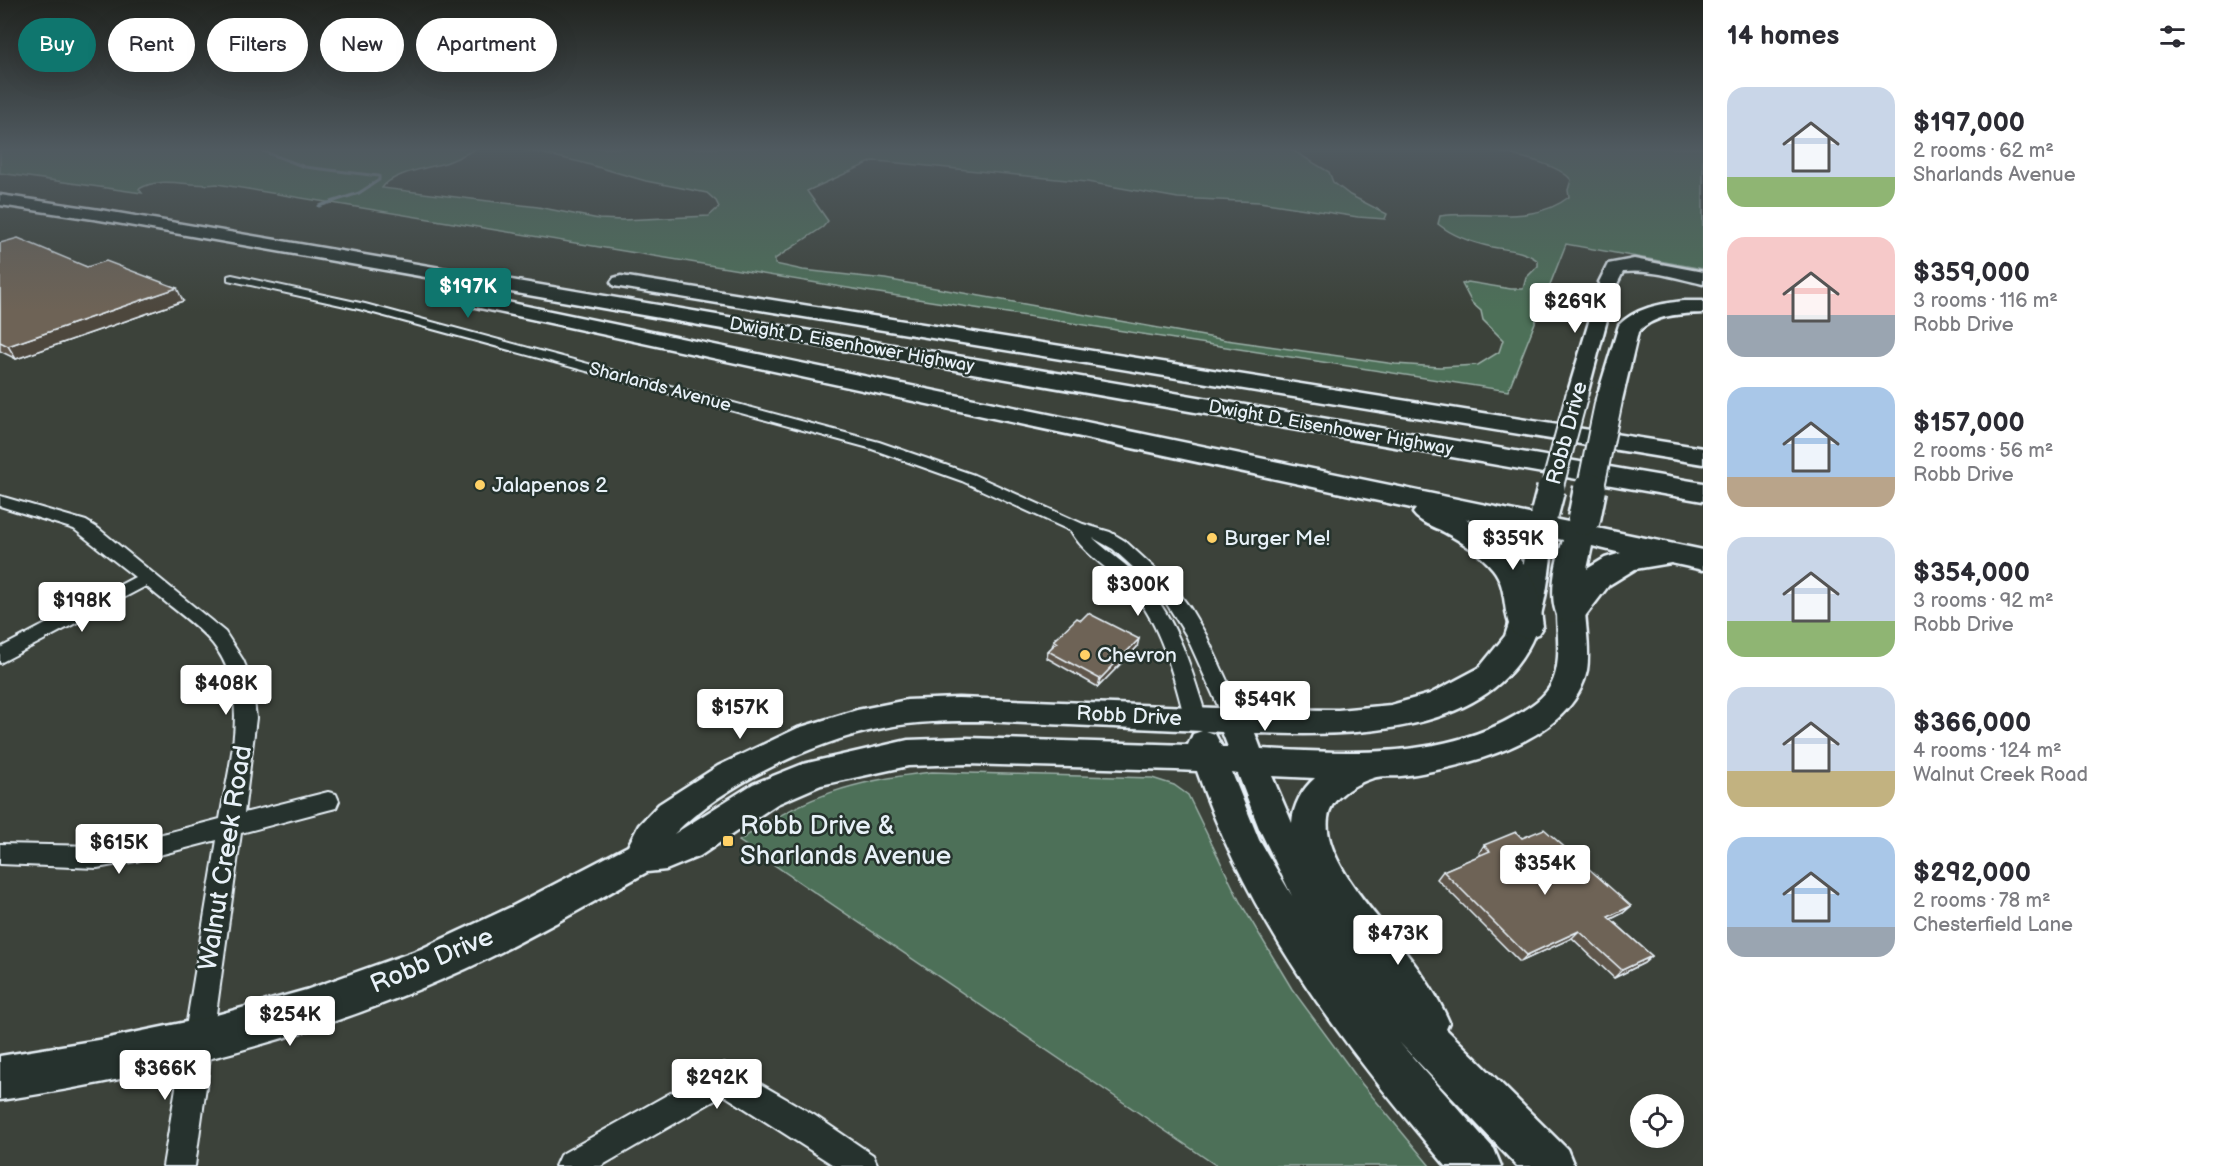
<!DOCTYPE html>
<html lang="en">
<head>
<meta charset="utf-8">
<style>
	body { margin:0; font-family:"Balsamiq Sans",sans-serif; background:#f2f2f3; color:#2b2b33; height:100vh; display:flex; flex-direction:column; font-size:22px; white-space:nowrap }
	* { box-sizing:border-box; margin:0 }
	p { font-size:20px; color:#7c7c81 }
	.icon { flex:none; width:33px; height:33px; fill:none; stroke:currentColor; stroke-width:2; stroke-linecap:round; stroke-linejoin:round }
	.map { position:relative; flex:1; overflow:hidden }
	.details { display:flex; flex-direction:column; background:#fff; width:510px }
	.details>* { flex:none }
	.top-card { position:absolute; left:18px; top:18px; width:570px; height:54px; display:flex; gap:12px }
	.controls { position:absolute; left:1630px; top:1094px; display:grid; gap:12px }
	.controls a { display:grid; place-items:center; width:54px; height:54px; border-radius:50%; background:#fff; box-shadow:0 6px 24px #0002; font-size:30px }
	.price { position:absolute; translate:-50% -51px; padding:0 14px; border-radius:6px; background:#fff; color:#222; font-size:20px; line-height:39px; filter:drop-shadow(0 2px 3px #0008) }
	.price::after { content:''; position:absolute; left:50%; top:36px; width:18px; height:14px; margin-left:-9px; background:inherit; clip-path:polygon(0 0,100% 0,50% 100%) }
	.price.active { background:#0f766e; color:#fff }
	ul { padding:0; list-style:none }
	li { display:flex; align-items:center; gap:18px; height:150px; padding:0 24px }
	li span { display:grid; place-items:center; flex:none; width:168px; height:120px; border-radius:18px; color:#555 }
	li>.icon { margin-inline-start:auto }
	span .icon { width:72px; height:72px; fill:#fffc; stroke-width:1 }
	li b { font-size:26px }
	h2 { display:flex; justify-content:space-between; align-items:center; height:72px; padding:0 24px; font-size:26px }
	.chip { padding:0 21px; border-radius:27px; background:#fff; box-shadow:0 6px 24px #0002; font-size:21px; line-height:54px }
	.chip.active { background:#0f766e; color:#fff }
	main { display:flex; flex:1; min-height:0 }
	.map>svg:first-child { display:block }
	.green { fill:#4e6f59; stroke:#9bb0a8; stroke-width:1.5 }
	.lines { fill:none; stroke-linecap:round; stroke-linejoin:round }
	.stream { stroke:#8b9ea8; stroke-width:3 }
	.street-casing { stroke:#e8f1f8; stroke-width:4 }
	.secondary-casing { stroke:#e8f1f8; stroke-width:5 }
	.highway-casing { stroke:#e8f1f8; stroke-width:5 }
	.street { fill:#26332d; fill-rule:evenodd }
	.secondary { fill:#26332d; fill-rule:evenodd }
	.highway { fill:#26332d; fill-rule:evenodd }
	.secondary-bridge-far1-casing { stroke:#e8f1f8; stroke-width:25; stroke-linecap:butt }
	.secondary-bridge-casing { stroke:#e8f1f8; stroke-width:32; stroke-linecap:butt }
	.highway-bridge-far1-casing { stroke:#e8f1f8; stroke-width:30; stroke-linecap:butt }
	.highway-bridge-casing { stroke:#e8f1f8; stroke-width:37; stroke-linecap:butt }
	.secondary-bridge-far1 { stroke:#26332d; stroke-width:21 }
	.secondary-bridge { stroke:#26332d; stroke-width:27 }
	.highway-bridge-far1 { stroke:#26332d; stroke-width:26 }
	.highway-bridge { stroke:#26332d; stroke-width:32 }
	.wall { fill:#5f564b; stroke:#e8f1f8; stroke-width:1.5 }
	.shaded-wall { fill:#4d463d; stroke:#e8f1f8; stroke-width:1.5 }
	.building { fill:#6e6457; stroke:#e8f1f8; stroke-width:1.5 }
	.poi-dot { fill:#ffd166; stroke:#26332d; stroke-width:2 }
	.labels { text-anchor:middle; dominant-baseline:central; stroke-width:5; stroke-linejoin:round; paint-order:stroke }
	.far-street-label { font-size:18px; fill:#e8f1f8; stroke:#26332d }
	.street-label { font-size:21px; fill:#e8f1f8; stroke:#26332d }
	.poi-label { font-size:21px; fill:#e8f1f8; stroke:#26332d; text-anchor:start }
	.near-poi-label { font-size:26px; fill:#e8f1f8; stroke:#26332d; text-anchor:start }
	.near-street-label { font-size:26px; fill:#e8f1f8; stroke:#26332d }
</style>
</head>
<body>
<main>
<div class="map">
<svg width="1703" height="1166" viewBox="0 0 1703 1166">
	<rect width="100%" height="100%" fill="#3c423a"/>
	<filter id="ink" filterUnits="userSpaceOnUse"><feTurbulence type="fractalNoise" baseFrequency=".0167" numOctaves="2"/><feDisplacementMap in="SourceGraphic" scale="12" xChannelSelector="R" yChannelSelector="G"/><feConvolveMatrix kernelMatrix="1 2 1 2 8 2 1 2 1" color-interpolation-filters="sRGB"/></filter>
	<g filter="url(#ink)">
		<path class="green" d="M0,148H479C468,152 459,158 448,162C431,168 392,172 382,188L538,207L599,219L622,220L709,216L719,207L716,201L707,193L646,181L580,162L517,148H1289L1329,172L1333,182L1350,195L1387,214L1385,219L1358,217L1259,202L1178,198L1087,182L888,162L873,161L807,191L828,221L823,227L775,259V264L803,270L885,279L1226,340L1395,364L1440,367L1478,365L1499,352L1503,340L1483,320L1481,311L1472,303L1462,284L1468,282L1511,289H1523L1526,278L1538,266V261C1524,250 1508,250 1492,247C1473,243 1453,236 1438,224L1440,216C1483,210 1532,226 1569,197L1568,190L1571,180C1556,161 1504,154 1481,148H1703V269L1566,244L1508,391L866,291L217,184C191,188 162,175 139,189L142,193L0,173Z
			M932,772L1152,778L1174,785L1188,795L1240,902L1292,989L1362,1084L1430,1166H1217L739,841C803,796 855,780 932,772Z"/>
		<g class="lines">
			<path class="stream" d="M255,148L305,167L379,176V180L359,193L319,206"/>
			<g class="street-casing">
				<path id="street" d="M232,275L365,304L879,442L974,475L1083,524L1110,532L1125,541L1171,583L1190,608L1206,635L1245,720L1241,726L1234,728L1227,726L1186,635L1159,591L1113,549L1093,538C1109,553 1128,565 1142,581C1178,619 1192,671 1207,719L1203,725L1196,727L1189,725L1185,719C1173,674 1161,624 1130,589C1111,569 1085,556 1071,531L962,481L869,448L359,309L228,280V276Z
					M0,496L86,521L99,529L225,632L243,660L252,682L256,718L244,813L328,792L336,794L339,801L336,808L328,810L241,833L195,1166H163L217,840L136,861L97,868L0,864V844L97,846L136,841L220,819C229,763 252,694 213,644C198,625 165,603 146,586L0,663V648L135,577L74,529L0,506Z
					M724,1063L814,1115L873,1155L878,1166H835L724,1095L601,1166H555L560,1155Z"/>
			</g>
			<g class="secondary-casing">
				<path id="secondary" d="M1609,277L1617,282L1587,395L1584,399L1577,401L1570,399L1567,395L1601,282Z
					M1545,505L1554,507L1557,512C1550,552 1550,595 1535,633C1493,738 1348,736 1255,733L1261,749C1345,753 1440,760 1515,716C1529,707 1544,699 1552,683C1562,662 1557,634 1557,611L1561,604L1571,602L1581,604L1585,611C1586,629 1590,652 1587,670C1574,734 1487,760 1432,771C1422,773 1411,775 1401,776C1392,777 1382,775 1373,778C1355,784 1330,797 1328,818C1322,860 1379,917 1403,949C1421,972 1438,996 1449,1022L1446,1029L1567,1149L1574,1166H1517L1399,1042L1494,1149L1501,1166H1446C1344,1047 1248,921 1197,771L1176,770L967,764L908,766L821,785L777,804L700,856L666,870L647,872C582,908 518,946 450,976C306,1040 155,1077 0,1100V1056L104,1039L206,1018L306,990L421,949L511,907L628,846L639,825L659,804L718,766L798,728L857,710L907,700L958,698L1243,709L1338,710L1391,705L1430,694L1479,668L1505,636L1518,597L1533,512L1536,507ZM983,721L1202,731L1193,734L1188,745L967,738L908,740L803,764L753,784L674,834C724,784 813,741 883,728C916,721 950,721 983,721ZM1206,731L1222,732L1228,747H1222L1215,734ZM1232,773L1238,774L1259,828L1292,896L1259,840ZM1272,776L1315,778C1302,789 1293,806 1292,823Z"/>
			</g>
			<g class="highway-casing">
				<path id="highway" d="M0,195L100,210L1703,483V501L100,220L0,205Z
					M1634,259L1703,272V284C1677,278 1650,269 1623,272L1616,286H1602L1599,282L1608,264Z
					M621,276L1703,448V464L614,286L611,282L614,278Z
					M473,295L1568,522L1573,513L1584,510L1595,513L1599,519L1597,528L1703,550V570L1671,563L1635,569L1609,585L1583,619L1571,622L1559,619C1547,599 1556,561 1563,540L1466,519C1495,535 1525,556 1537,588C1541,600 1541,613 1543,626L1538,634L1526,638L1514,634C1501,614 1509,589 1493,569C1480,553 1462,542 1444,532C1433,526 1420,523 1413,513L1416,509L466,305L462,301L466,297ZM1592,546L1621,553L1605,558L1587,569Z
					M1683,301H1703V313C1680,314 1655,314 1638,332L1622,400L1618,405L1609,408L1600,405L1596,400L1619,325C1636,308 1659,304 1683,301Z"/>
			</g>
			<use href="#street" class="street"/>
			<use href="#secondary" class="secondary"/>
			<use href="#highway" class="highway"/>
			<g class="secondary-bridge-far1-casing">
				<path id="secondary-bridge-far1" d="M1551,491L1577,395"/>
			</g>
			<g class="secondary-bridge-casing">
				<path id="secondary-bridge" d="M1545,512L1551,489"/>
			</g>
			<g class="highway-bridge-far1-casing">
				<path id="highway-bridge-far1" d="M1590,491L1609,400"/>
			</g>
			<g class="highway-bridge-casing">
				<path id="highway-bridge" d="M1584,519L1590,489"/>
			</g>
			<use href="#secondary-bridge-far1" class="secondary-bridge-far1"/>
			<use href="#secondary-bridge" class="secondary-bridge"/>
			<use href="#highway-bridge-far1" class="highway-bridge-far1"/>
			<use href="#highway-bridge" class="highway-bridge"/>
		</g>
		<path class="wall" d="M0,243L87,267L183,301L16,359L0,351Z
			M1054,640L1137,647L1098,687L1047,658L1048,651L1052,647Z
			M1522,838L1631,906L1623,913L1611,919L1652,956L1644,963L1614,978L1572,938L1520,962L1437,879L1443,871L1481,855L1479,853L1484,845Z"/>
		<path class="shaded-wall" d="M177,288L183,301L16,359L8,346Z
			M1139,639L1137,647L1098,687L1100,679Z
			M1631,906L1623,913L1601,924L1608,917Z
			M1579,931L1572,938L1520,962L1527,955Z
			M1652,956L1644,963L1614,978L1622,970Z"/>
		<path class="building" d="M18,238L87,267L106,261L177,288L8,346L0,342V243Z
			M1088,613L1139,639L1100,679L1048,651L1057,642L1054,640L1077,618L1081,620Z
			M1544,829L1631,906L1608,917L1652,956L1622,970L1579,931L1527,955L1443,871L1490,851L1484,845L1516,832L1522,838Z"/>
	</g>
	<linearGradient id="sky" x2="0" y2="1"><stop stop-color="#212420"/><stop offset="0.48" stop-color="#505a60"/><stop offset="1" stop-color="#505a60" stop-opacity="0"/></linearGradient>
	<rect width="1703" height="311" fill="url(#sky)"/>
	<g class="poi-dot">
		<circle cx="480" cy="485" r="6"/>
		<circle cx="1212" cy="538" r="6"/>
		<circle cx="1085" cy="655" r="6"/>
		<rect x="722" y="835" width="12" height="12" rx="3"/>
	</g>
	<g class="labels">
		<g class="far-street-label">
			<text transform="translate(852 345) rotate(10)">Dwight D. Eisenhower Highway</text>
			<text transform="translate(660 387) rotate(15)">Sharlands Avenue</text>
			<text transform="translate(1331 428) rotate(10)">Dwight D. Eisenhower Highway</text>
		</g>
		<g class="street-label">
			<text transform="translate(1567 433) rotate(-75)">Robb Drive</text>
			<text transform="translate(1129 716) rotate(3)">Robb Drive</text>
		</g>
		<g class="poi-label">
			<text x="492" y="485">Jalapenos 2</text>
			<text x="1224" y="538">Burger Me!</text>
			<text x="1097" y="655">Chevron</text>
		</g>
		<g class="near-poi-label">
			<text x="740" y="826">Robb Drive &amp;<tspan x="740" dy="30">Sharlands Avenue</tspan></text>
		</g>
		<g class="near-street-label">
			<text transform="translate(226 858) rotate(-81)">Walnut Creek Road</text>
			<text transform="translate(432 961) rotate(-23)">Robb Drive</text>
		</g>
	</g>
</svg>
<div class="controls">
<a><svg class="icon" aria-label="locate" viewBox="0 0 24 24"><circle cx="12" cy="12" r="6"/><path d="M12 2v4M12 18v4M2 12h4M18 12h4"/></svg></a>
</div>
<b class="price active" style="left:468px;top:319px">$197K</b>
<b class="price" style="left:1575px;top:334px">$269K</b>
<b class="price" style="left:1513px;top:571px">$359K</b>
<b class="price" style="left:1138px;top:617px">$300K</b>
<b class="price" style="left:82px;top:633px">$198K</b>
<b class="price" style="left:226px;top:716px">$408K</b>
<b class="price" style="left:1265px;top:732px">$549K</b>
<b class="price" style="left:740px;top:740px">$157K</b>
<b class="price" style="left:119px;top:875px">$615K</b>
<b class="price" style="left:1545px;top:896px">$354K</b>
<b class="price" style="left:1398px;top:966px">$473K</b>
<b class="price" style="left:290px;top:1047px">$254K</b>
<b class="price" style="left:165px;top:1101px">$366K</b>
<b class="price" style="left:717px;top:1110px">$292K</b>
<div class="top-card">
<a class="chip active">Buy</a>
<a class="chip">Rent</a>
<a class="chip">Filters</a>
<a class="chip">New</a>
<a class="chip">Apartment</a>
</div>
</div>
<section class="details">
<h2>14 homes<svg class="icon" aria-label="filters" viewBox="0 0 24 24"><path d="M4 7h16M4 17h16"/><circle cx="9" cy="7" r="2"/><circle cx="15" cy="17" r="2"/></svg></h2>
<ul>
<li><span style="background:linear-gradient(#c9d6e8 75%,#8fb573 0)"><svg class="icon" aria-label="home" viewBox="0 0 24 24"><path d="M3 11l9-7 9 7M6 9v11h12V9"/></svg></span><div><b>$197,000</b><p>2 rooms · 62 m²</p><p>Sharlands Avenue</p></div></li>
<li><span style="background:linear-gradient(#f6c9c9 65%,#9aa5b1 0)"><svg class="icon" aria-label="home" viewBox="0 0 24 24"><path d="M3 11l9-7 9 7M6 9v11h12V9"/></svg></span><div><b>$359,000</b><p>3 rooms · 116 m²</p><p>Robb Drive</p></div></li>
<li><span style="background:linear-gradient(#a9c7e8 75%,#b9a48a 0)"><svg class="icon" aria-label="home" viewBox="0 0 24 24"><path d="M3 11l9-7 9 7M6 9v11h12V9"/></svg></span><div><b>$157,000</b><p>2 rooms · 56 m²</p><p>Robb Drive</p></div></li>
<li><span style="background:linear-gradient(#c9d6e8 70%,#8fb573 0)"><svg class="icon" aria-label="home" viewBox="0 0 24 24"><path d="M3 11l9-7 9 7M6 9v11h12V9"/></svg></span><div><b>$354,000</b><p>3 rooms · 92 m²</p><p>Robb Drive</p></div></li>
<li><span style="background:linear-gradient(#c9d6e8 70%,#c2b280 0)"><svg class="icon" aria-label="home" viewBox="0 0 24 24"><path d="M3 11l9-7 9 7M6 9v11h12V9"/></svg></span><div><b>$366,000</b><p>4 rooms · 124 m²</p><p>Walnut Creek Road</p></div></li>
<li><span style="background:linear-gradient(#a9c7e8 75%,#9aa5b1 0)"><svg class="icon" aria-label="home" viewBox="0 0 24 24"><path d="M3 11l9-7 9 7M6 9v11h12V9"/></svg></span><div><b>$292,000</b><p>2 rooms · 78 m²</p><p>Chesterfield Lane</p></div></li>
</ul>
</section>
</main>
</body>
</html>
